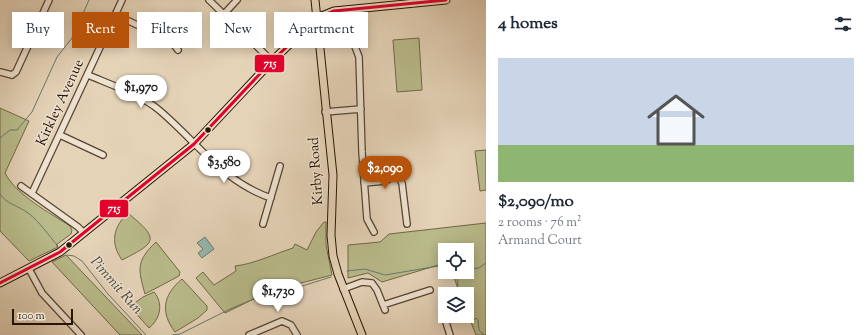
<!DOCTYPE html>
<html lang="en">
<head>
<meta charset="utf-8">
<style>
	body { margin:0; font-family:"Sorts Mill Goudy",serif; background:#f2f2f3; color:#1f2937; height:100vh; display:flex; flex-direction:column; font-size:15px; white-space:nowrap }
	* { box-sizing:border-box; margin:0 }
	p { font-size:13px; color:#747a83 }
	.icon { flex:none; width:22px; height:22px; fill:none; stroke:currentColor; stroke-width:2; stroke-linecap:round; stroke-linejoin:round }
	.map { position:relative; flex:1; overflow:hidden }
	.panel { display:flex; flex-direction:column; background:#fff; width:380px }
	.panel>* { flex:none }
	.guide { position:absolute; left:12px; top:12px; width:380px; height:36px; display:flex; gap:8px }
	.fabs { position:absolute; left:438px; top:243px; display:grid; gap:8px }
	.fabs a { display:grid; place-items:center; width:36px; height:36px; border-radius:0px; background:#fff; box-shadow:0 2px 10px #0003; font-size:20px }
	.scale { position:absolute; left:12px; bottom:10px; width:61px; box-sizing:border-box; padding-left:4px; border:2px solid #281503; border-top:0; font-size:11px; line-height:14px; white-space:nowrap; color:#281503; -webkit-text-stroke:3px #eee2d1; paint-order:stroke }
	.price { position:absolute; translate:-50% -34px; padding:0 9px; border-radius:14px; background:#fff; color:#222; font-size:13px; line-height:26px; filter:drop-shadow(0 1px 2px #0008) }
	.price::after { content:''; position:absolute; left:50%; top:24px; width:12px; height:9px; margin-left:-6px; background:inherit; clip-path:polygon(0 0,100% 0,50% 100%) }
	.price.active { background:#b45309; color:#fff }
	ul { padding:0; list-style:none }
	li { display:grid; align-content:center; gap:8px; height:212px; padding:0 12px }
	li+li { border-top:1px solid #e0e1e3 }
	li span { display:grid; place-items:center; height:124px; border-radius:0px; color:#555 }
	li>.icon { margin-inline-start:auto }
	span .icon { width:72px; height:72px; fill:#fffc; stroke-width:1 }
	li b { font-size:17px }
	h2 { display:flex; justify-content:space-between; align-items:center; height:48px; padding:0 12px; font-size:17px }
	.pill { padding:0 14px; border-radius:0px; background:#fff; box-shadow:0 2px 10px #0003; font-size:14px; line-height:36px }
	.pill.active { background:#b45309; color:#fff }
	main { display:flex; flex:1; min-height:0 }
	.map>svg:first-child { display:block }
	.green { fill:#b9bb8b; stroke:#706847 }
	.water { fill:#96b8b0; stroke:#6a776b }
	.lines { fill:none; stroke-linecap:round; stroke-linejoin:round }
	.stream { stroke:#6a776b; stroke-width:1 }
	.minor-casing { stroke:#574430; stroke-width:8 }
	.major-casing { stroke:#281503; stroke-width:9 }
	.minor { stroke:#eee2d1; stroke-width:5.5 }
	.major { stroke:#e5d3b8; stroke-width:7 }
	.bus-1-casing { stroke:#eee2d1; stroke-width:6 }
	.bus-1 { stroke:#e4002b; stroke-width:3 }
	.bus-dot { fill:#281503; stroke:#eee2d1; stroke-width:1.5 }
	.labels { text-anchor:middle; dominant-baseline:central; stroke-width:3; stroke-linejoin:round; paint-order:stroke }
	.street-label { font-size:14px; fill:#281503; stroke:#eee2d1 }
	.water-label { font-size:15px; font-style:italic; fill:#4e4e40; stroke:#eee2d1 }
	.line-badge { stroke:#eee2d1; stroke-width:1.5 }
	.badge-label { font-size:11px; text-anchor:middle; font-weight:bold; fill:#fff }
</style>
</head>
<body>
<main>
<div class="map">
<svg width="486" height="335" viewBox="0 0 486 335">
	<rect width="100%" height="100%" fill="#e5d3b8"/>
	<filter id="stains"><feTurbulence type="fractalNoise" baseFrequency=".005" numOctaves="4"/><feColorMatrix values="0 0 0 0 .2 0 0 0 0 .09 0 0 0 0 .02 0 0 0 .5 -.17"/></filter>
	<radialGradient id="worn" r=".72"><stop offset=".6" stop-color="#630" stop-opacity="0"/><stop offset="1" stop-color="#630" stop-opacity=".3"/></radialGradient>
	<path class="green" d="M419,38L422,90L397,92L393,40Z
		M0,108L29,121L5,173C16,195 50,213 70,226L72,230L71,234L56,245L58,247L29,261L0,231Z
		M486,150V190L480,191L475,151Z
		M128,213C159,239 158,242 122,260C110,243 113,227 128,213Z
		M324,222H326V245L332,275L270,291L225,313L196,278L203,272L214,285L236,271L235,266C254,264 274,254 293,248L295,244L307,250L316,232Z
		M486,223V335H476L467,312V294H460L452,272H467V250H445V263L382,282L368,273L348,278V245L380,242L389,234Z
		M156,242L180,272L179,276L145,294C138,269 136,261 156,242Z
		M66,255L142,335H120L52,262Z
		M182,279L207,306V310L198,318L175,332C160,312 163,295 182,279Z
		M154,292C164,304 160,319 149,328L132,309V305L143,297Z"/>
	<path class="water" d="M205,237L214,249L202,258L198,253L203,249L197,243Z"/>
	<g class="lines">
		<path class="stream" d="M0,138L10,130H17L32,112L57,57L72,38L89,0
			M0,194C6,204 19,206 28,213C40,222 48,235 58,246
			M67,255L74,256L82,261L108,294L146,335
			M467,269L479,268L486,263
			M347,271L365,269L385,275L445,265
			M457,272L458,287L462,294
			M467,302H470L467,310L470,322H472L476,318L478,320L479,330L484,335
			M172,335L180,334L230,309L280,288L299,287L331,277"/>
		<g class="minor-casing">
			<path id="minor" d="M209,0L272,61
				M224,14L237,0
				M116,15L171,41L178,50
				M354,44L359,57L362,152L367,219L374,232
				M0,72L12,75
				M12,75L16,72L49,0
				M88,75C109,84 143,96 159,110C196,141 223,182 271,198
				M325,112L361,109
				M60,135L103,155
				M364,183L385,181L397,175L402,183L407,224
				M21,186L78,227L84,233
				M32,193L122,0
				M263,224L280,166
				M29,269L42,293L81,335
				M343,289L362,282L372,283L377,290L385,310
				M383,305L430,290
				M444,316L450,335
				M249,335L282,321L291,325L297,335"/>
		</g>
		<g class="major-casing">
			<path id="major" d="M315,0L333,175L331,235L333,256L338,274L362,335
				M0,283L60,252L194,144L272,61L317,18L334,11L446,0"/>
		</g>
		<use href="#minor" class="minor"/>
		<use href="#major" class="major"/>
		<g class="bus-1-casing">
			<path id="bus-1" d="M0,283L60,252L194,144L272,61L317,18L334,11L446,0"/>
		</g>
		<use href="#bus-1" class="bus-1"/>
	</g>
	<g class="bus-dot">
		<circle cx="208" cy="130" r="3.5"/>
		<circle cx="69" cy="245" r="3.5"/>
	</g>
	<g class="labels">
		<g class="street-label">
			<text transform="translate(61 103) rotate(-65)">Kirkley Avenue</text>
			<text transform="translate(317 171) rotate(-94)">Kirby Road</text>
		</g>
		<g class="water-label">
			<text transform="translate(116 286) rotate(49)">Pimmit Run</text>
		</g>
	</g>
	<g class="line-badge">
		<rect x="254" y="54" width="31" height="19" rx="4" fill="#e4002b"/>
		<rect x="99" y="199" width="30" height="19" rx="4" fill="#e4002b"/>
	</g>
	<g class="badge-label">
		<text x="270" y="67">715</text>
		<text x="114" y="212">715</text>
	</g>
	<rect width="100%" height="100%" filter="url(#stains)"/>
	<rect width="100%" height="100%" fill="url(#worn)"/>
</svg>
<div class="fabs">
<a><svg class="icon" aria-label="locate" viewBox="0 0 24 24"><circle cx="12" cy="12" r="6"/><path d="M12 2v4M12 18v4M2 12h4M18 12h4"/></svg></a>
<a><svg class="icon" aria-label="layers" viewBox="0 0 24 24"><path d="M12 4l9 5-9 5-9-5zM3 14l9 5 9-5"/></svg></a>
</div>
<div class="scale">100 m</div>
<b class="price" style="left:141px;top:109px">$1,970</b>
<b class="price" style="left:224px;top:184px">$3,580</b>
<b class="price active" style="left:385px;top:190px">$2,090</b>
<b class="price" style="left:278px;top:313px">$1,730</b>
<div class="guide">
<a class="pill">Buy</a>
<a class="pill active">Rent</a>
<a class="pill">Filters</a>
<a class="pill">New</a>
<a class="pill">Apartment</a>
</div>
</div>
<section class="panel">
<h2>4 homes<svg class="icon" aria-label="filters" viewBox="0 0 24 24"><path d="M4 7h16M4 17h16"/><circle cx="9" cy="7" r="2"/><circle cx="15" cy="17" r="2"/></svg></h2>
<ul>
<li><span style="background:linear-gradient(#c9d6e8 70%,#8fb573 0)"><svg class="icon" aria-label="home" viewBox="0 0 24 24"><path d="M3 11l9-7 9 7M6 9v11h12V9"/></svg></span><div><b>$2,090/mo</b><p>2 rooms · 76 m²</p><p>Armand Court</p></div></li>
</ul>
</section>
</main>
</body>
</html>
